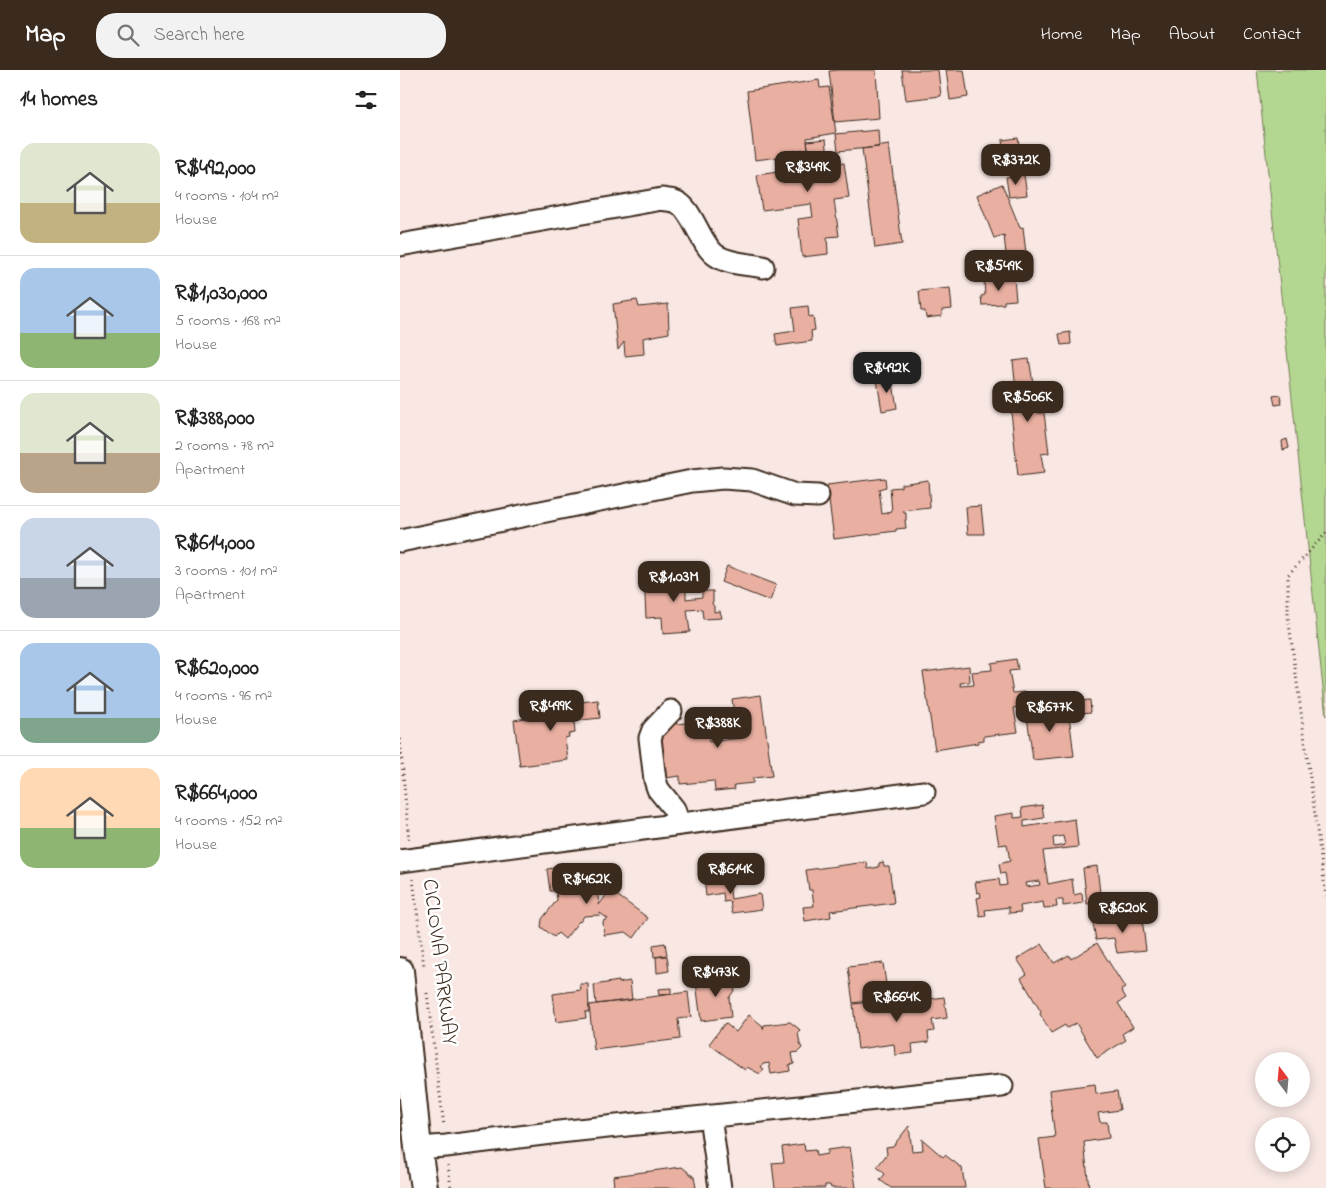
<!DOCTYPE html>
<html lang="en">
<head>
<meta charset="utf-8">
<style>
	body { margin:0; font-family:"Indie Flower",sans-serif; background:#f2f2f2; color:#222; height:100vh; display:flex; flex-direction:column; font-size:19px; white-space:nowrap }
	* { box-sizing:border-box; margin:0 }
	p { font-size:16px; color:#767676 }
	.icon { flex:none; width:28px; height:28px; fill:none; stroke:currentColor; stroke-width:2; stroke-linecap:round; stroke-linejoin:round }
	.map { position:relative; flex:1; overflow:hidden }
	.sheet { display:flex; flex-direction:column; background:#fff; width:400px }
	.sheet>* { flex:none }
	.needle { width:32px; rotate:344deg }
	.tools { position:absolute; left:855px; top:982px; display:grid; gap:10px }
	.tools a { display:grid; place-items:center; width:55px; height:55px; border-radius:50%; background:#fff; box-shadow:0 2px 12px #0003; font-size:25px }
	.price { position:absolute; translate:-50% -42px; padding:0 11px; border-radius:10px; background:#3b2a1e; color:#fff; font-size:16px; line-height:32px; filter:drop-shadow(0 1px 2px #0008) }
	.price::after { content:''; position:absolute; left:50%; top:30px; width:15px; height:11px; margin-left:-8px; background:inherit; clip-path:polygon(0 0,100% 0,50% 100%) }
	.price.on { background:#222; color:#fff }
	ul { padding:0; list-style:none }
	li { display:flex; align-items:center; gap:15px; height:125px; padding:0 20px }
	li+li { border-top:1px solid #e0e0e0 }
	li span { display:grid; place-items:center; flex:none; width:140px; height:100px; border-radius:15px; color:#555 }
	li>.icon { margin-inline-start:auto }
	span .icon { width:60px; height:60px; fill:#fffc; stroke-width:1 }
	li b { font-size:21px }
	h2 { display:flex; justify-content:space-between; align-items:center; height:60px; padding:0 20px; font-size:21px }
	header { display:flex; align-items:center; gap:30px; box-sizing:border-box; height:70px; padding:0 25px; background:#3b2a1e; color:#fff }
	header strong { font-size:24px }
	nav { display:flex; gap:28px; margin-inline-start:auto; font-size:18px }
	.search { width:350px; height:45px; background:#f2f2f2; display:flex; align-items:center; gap:12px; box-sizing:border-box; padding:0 18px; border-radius:20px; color:#767676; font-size:19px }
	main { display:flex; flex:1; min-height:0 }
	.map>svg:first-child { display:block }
	.green { fill:#b3d791; stroke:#778058 }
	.building { fill:#e9b0a2; stroke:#3b2a1e; fill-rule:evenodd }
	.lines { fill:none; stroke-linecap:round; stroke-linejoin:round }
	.minor-casing { stroke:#3b2a1e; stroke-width:25 }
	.major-casing { stroke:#3b2a1e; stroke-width:30 }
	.path { stroke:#3b2a1e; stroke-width:3; stroke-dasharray:1 4; stroke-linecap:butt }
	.minor { stroke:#fff; stroke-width:21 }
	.major { stroke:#fff; stroke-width:26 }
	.labels { text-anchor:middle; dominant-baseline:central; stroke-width:5; stroke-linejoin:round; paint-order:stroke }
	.street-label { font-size:21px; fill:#3b2a1e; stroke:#fff }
</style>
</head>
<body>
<header>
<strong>Map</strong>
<div class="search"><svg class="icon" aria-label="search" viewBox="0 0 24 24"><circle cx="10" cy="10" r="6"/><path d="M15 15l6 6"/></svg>Search here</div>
<nav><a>Home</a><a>Map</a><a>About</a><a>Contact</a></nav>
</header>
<main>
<section class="sheet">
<h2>14 homes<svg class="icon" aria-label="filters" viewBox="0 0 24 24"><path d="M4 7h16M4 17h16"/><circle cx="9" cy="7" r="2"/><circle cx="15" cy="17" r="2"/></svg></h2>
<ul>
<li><span style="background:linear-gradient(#dfe7d0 60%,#c2b280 0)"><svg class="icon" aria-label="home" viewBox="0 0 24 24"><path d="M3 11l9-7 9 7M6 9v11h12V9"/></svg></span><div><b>R$492,000</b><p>4 rooms · 104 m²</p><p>House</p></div></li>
<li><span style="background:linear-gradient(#a9c7e8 65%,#8fb573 0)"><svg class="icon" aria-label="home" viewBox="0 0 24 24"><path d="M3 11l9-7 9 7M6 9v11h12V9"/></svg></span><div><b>R$1,030,000</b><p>5 rooms · 168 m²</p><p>House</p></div></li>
<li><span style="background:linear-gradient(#dfe7d0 60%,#b9a48a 0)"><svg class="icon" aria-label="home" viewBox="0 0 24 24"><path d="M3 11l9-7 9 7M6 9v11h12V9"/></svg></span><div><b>R$388,000</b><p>2 rooms · 78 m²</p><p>Apartment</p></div></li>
<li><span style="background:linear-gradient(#c9d6e8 60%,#9aa5b1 0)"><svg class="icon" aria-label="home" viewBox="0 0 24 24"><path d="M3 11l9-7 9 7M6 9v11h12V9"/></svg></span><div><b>R$614,000</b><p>3 rooms · 101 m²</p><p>Apartment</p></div></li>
<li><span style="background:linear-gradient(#a9c7e8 75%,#7fa58c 0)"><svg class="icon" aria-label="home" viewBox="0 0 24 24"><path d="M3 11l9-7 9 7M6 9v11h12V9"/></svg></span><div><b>R$620,000</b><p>4 rooms · 96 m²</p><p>House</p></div></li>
<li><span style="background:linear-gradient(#ffd9b3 60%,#8fb573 0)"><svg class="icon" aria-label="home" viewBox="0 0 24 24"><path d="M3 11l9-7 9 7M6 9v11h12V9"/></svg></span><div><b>R$664,000</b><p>4 rooms · 152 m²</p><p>House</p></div></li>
</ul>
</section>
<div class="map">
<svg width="926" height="1118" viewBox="0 0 926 1118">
	<rect width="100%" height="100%" fill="#f8e7e3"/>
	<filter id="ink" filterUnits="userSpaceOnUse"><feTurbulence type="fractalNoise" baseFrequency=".02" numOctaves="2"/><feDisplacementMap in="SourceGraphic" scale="10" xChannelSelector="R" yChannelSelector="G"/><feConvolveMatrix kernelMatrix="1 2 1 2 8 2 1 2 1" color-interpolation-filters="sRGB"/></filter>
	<g filter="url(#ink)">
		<path class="green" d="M857,0H926V646Z"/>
		<path class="building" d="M439,0H476L479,48L435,52L429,1Z
			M502,0H538L541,26L506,30Z
			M546,0H564L568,27L550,30Z
			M419,10L420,18L429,17L436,63L407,68L408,79L387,82V86L355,90L347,21Z
			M478,60L479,77L438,81L436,64Z
			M618,68L621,91L605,93L602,70Z
			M426,69L429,95L444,93L449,128L434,130L439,166L427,167L428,184L402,187L398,149L413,147L411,134L362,140L357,105L378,102L376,87L387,86V82L408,79L407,71Z
			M489,75L502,174L475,178L462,79Z
			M624,105L627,125L609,127L606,107Z
			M602,114L620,158L623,157L628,201L608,203L604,165L594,168L577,125Z
			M614,208L616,230L604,231V234L582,235L581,226L585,225L584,211Z
			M550,218L552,239L542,240V246L526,248L525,241H521L519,221Z
			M237,230L239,237L268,234L269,263L243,268L244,284L225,286L224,272L218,280L213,234Z
			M408,236L409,247L413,246L415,260L411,261L412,271L377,276L375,264L395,261L392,238Z
			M670,262L671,274L661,275L659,264Z
			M629,289L638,343H644L649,383L641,384L644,403L618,406L610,332L617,330L613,291Z
			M492,307L497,338L482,341L477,310Z
			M880,325L882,334L875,335L873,326Z
			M887,369L889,378L883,380L882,371Z
			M485,408L486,417L479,419L482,444L492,442L490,418L501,417V414L528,410L530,438L503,441L504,443H506V450H505L506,458L496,459V461L434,469L427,415Z
			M581,436L584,464H568L566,437Z
			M327,496L376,515L370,531L321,512Z
			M275,501L276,519H286V529L302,527V521H313V531L312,534L314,536V542L320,541L322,548L303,549L302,539L287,540L290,562L263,564L262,547L246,548L244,505Z
			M616,589L618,600L609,601L613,623L626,622L627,631L620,633V637L614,638L618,662L584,666V670L578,671V673L535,680L523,602L569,596L570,612L560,613L561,616L574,615L572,602L592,600L591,593Z
			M361,625L372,706L353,708V713L334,715L335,719L315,721L314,711L280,714V706L265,708L258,653L276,651V654L286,653V650L306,647L309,672L340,668L338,650L335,651L332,629Z
			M198,630L200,648L174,651L175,663L168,664L169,667L165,668L168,690L120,696L114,650L132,647L131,641L149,639L150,645L163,643V634Z
			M690,630L691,642L680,643L679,631Z
			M668,637L674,686L633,690L626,639L636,638V641Z
			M642,735L644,748L624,751V757L675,749L678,777L643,781L648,814L672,809L674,825L682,823L683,833L663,836V830H656L657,837L644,838L643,832L620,836L621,842L609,843V837L585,840L586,846L580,847L577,828L581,827L580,822L577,823L575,812L599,809L600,816L607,815L605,803L601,804L599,794L610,791L607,774L599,775L594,746L614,743V748L623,747L622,738ZM663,766L665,775L654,777L653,768ZM639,811L640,815L626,817L625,813Z
			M467,792L468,799L479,797V793L483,792L484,796H489L494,833L430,841L431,847L405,851L403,837L414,836L412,820H409L406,800Z
			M175,795L176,804L195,802L199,835L210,820L248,848L234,868L226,862L204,865L203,851L208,849L200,843V845L184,846L180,852L179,851L165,869L158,863L154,867L141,857L142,849L157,830L156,821H150L147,799Z
			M697,796L701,832L687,834L683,798Z
			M328,804L331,829L360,824L362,839L332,843L330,831L324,832L323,823L306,826L304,808Z
			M722,846L723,851L742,848L746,880L717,883L714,868L696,870L693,853L715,850V847Z
			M265,873L267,885L254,887L253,875Z
			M697,873L725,918L721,920L726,928L718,933L733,957L722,964L726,970L697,988L676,953L667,958L665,955L651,963L640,944L641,942L621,908L627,904L617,889L642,874L654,893L669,885L671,889Z
			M267,886L269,901L257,903L256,887Z
			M483,893L488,928L453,933L448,897Z
			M335,905L341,910L329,928L331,947L301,951L296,912L316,910V912L331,910Z
			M219,911V913L230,911L232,930L196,934L194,915Z
			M180,914H188L189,942H185L186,948L156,952L153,924L181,920Z
			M271,918V924L259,925L258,919Z
			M288,922L291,947L278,949L280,969L194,980L189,935Z
			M544,927L547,948L532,950L534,961L528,962L529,972L512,974L513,983L495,985L494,974L458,979L453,934L510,928V932Z
			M349,945L363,956V959L364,955L390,952L398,958L400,961L398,963L400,974L402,978L398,982L392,983L394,994L389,995L390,1001L371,1004L369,993L363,994L361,997L364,999L360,1004L347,997L345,1000L309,974L325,953L336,962Z
			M695,1014L696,1024L717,1021L720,1040L698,1043L700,1052H707L709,1068L684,1072L689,1118H646L639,1069L655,1067L649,1020Z
			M509,1056L512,1081L523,1080L522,1069L543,1087L545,1085L562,1098L565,1118H491L480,1110L485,1104L477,1097L487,1084L486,1077L493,1076Z
			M404,1074L405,1081L415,1080L416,1086L427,1084V1080L450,1077L456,1118H431L430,1115H425V1118H375L372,1093L384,1092L382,1077Z
			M282,1097L294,1107L296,1118H214L213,1106Z"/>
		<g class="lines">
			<g class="minor-casing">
				<path id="minor" d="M0,175L262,129C266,130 270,130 274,131C293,136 299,175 317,186C329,194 348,194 363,197
					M0,471L292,411L323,408L352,410L395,425L418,426
					M271,641L253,660L250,668L255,710L258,719L274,739L279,754
					M0,791L524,722
					M310,1046L320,1118
					M18,1078L46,1076L159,1062L602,1016"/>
			</g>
			<g class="major-casing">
				<path id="major" d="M0,901L18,1078L24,1118"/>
			</g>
			<path class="path" d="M926,463L888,505V546L926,826
				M0,669L9,771
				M13,809L24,897
				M27,923L44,1056
				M48,1095L51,1118"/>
			<use href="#minor" class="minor"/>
			<use href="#major" class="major"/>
		</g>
	</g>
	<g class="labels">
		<g class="street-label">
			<text transform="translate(39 892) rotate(83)">CICLOVIA PARKWAY</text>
		</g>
	</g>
</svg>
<div class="tools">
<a><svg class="needle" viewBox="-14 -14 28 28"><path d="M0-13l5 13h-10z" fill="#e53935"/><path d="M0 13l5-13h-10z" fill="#767676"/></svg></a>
<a><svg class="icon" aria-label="locate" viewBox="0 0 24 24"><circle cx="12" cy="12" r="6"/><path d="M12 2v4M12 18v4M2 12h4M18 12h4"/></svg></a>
</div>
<b class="price" style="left:616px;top:116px">R$372K</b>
<b class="price" style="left:408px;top:123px">R$349K</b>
<b class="price" style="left:599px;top:222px">R$549K</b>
<b class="price on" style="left:487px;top:324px">R$492K</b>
<b class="price" style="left:628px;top:353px">R$506K</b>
<b class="price" style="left:274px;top:533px">R$1.03M</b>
<b class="price" style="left:151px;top:662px">R$499K</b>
<b class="price" style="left:650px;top:663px">R$677K</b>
<b class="price" style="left:318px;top:679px">R$388K</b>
<b class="price" style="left:331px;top:825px">R$614K</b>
<b class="price" style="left:187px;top:835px">R$462K</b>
<b class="price" style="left:723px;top:864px">R$620K</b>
<b class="price" style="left:316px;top:928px">R$473K</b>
<b class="price" style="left:497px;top:953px">R$664K</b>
</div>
</main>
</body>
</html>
